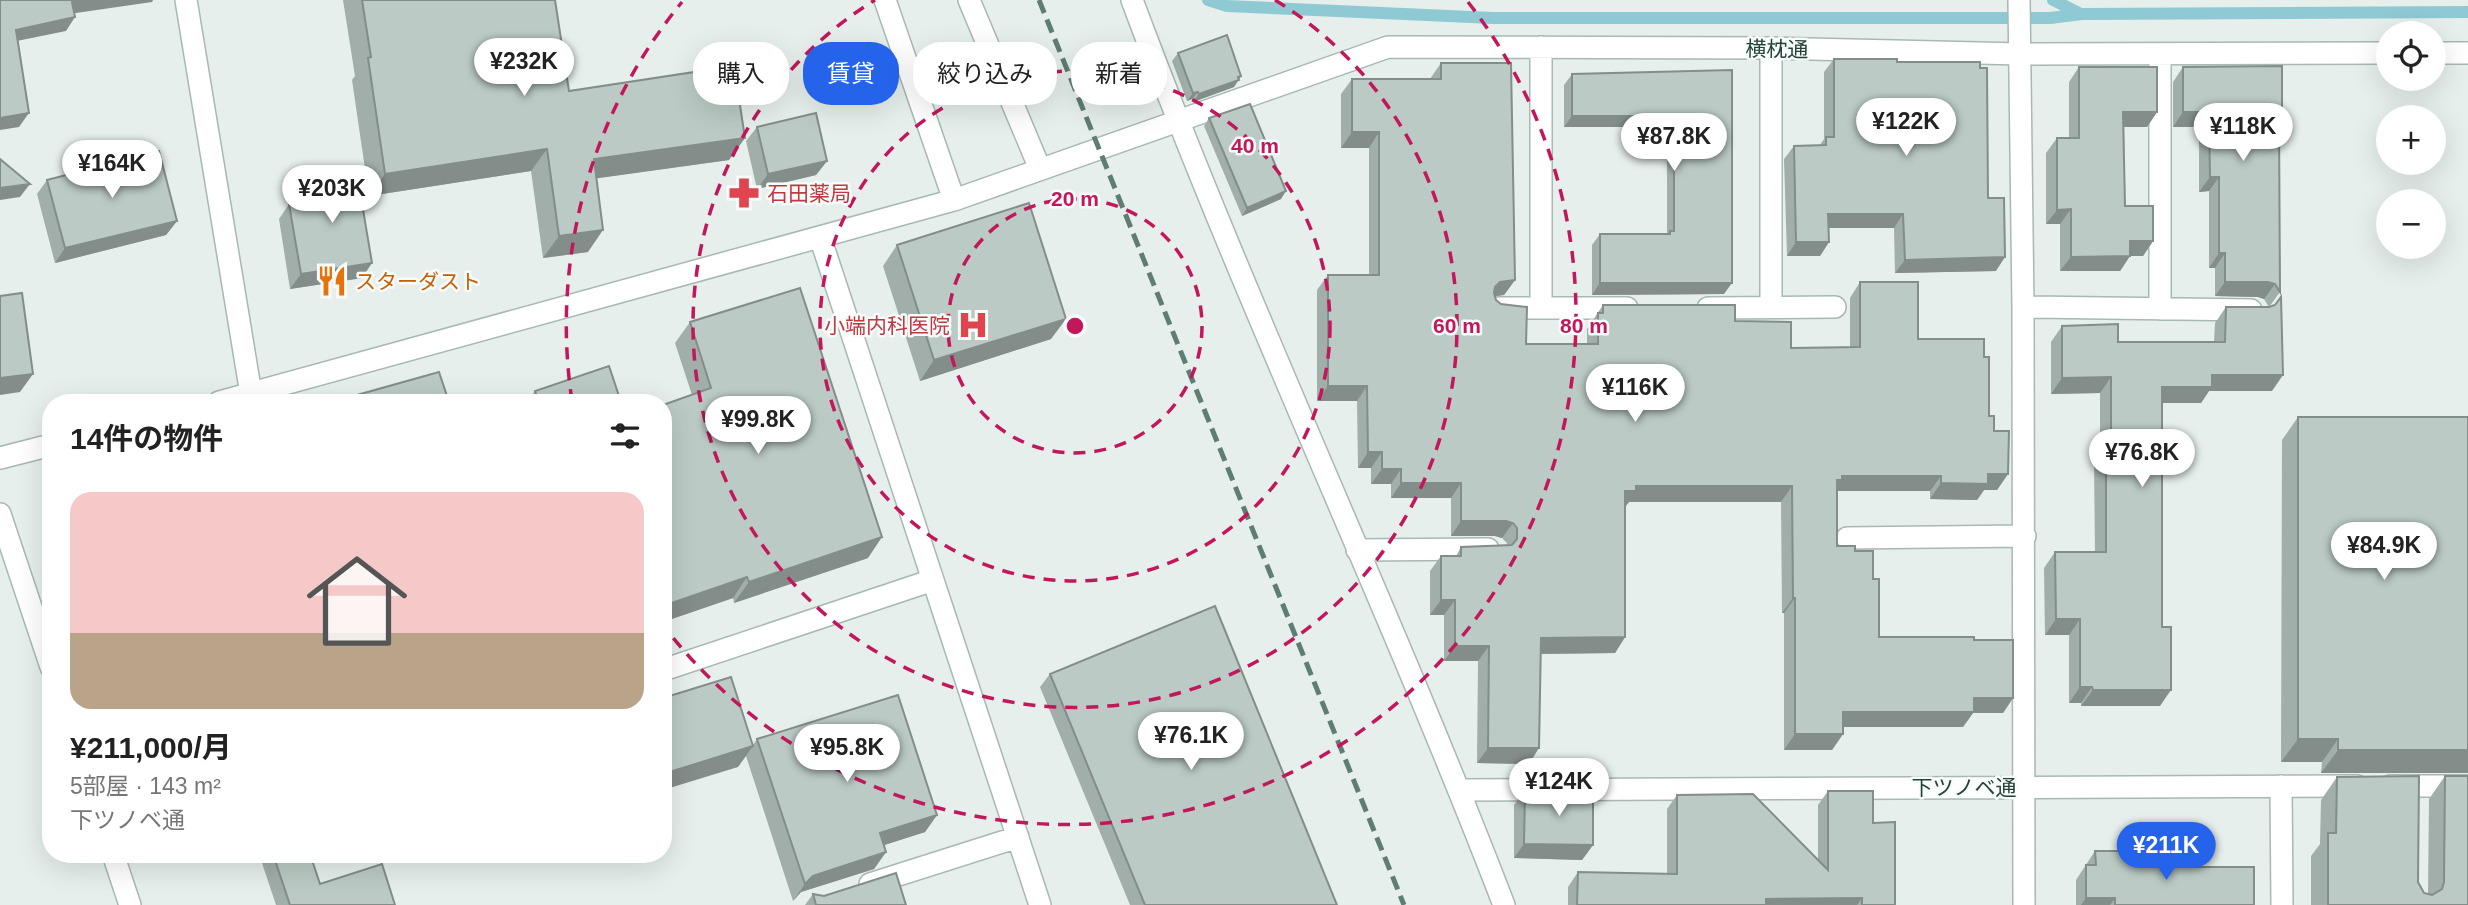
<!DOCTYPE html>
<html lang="ja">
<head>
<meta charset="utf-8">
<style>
	body { margin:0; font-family:Arial,"Noto Sans JP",sans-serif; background:#f6f6f6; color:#222; height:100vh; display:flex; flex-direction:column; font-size:26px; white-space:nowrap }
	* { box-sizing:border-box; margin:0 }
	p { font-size:23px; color:#767676 }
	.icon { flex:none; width:38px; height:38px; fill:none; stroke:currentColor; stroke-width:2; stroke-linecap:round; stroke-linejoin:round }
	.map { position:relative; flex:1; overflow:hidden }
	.panel { position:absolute; left:42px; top:394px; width:630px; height:469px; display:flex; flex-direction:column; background:#fff; border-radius:28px; box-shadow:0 7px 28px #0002 }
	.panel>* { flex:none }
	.banner { position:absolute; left:693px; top:42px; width:665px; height:63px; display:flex; gap:14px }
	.controls { position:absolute; left:2376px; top:21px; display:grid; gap:14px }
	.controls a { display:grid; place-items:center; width:70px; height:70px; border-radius:50%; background:#fff; box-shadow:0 7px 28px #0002; font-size:35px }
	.price { position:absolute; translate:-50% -60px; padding:0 16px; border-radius:24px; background:#fff; color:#222; font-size:23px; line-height:46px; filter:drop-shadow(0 2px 4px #0008) }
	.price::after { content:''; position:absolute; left:50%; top:42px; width:21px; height:16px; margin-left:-10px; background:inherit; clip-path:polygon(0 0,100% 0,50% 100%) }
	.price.active { background:#2563eb; color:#fff }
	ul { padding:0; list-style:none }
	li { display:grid; align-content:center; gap:14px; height:371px; padding:0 28px }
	li span { display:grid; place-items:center; height:217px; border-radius:21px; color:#555 }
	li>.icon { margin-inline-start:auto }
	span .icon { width:126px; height:126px; fill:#fffc; stroke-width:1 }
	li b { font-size:30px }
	h2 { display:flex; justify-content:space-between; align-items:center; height:84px; padding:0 28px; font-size:30px }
	.chip { padding:0 24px; border-radius:28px; background:#fff; box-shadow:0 7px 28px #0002; font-size:24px; line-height:63px }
	.chip.active { background:#2563eb; color:#fff }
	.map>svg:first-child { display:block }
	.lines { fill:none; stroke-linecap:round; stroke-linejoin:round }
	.stream { stroke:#8ec9d4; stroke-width:12 }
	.minor-casing { stroke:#a8b8b2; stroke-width:24 }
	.minor { stroke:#fff; stroke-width:21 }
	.rail { stroke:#5f7d75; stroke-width:5; stroke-dasharray:14 7; stroke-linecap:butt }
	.wall { fill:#a1aea9 }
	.shaded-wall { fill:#838d89 }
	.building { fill:#bbcac4; stroke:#838d89; stroke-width:2 }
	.ring { fill:none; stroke:#c2185b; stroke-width:3.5; stroke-dasharray:12 9 }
	.labels { text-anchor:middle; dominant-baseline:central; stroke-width:5; stroke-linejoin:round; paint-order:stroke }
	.street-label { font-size:21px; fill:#24423a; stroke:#f7fbf9 }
	.health-label { font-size:21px; fill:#be3a42; stroke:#f7fbf9; text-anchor:start }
	.food-label { font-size:21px; fill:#c56008; stroke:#f7fbf9; text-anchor:start }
	.centre { fill:#c2185b; stroke:#f7fbf9; stroke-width:3.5 }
	.ring-label { font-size:21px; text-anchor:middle; font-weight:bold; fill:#c2185b; stroke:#f7fbf9; stroke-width:5; stroke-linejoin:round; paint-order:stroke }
</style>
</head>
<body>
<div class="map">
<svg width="2468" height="905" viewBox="0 0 2468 905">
	<rect width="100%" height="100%" fill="#e6efeb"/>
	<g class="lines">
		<path class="stream" d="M1208,0L1227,6L1493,18H2050L2082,14L2468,12
			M2053,0L2081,14"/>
		<g class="minor-casing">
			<path id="minor" d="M186,0L251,394
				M885,0L954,200
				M969,0L1040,169
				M1132,0C1246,306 1387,601 1504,905
				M2019,0L2023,307L2024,905
				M1771,48V307
				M2434,53H2468
				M2160,54V309
				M820,237L1040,905
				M2023,307L2251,310
				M1498,308H1627
				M1541,308V47
				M1708,308L1835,307
				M219,402L954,200L1388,47L1771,48L2021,54L2389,53
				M0,458L51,445
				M0,514L51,667
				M1847,538L2025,536
				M1357,550L1488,549
				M663,670L933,580
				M2281,786L2282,905
				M2390,786H2468
				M1460,790L2357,786
				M113,854L130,905
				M870,884L1018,837"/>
		</g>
		<use href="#minor" class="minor"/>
		<path class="rail" d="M1039,0L1404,905"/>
	</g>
	<path class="wall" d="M343,0H555L569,91L729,160L596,178L588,252L543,258L531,171L369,196L352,80L355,76Z
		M1178,53L1241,76L1234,87L1193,102L1192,99L1187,101L1172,61Z
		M1834,59L1897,62L1988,198L1996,271L1895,273L1894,228H1829V242L1820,256H1787L1784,159L1794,146L1820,145L1824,139V72Z
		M1441,63L1515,280L1504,295L1495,296L1496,300L1526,344H1587V329L1603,305L1735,321L1791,348L1850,347V298L1860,282L1918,339L1984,357L1989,416L2008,474L1997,490H1984L1977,500L1930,499V491H1837V546L1855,551L1873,579L1879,637L1974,640L2013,698L2003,713H1973L1963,727H1843V734L1832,750H1784V613H1782L1781,502H1629L1625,507V637L1615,653L1541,654L1529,764L1477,763L1478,661H1444V615H1430V571L1441,556H1456L1461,547L1507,545V543L1502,538L1495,536H1451V498H1391V484H1371V468H1358L1357,401H1317V290L1328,275H1369V148H1341V94L1352,79H1430Z
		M2079,67L2157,112L2147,127H2124L2125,206L2153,241L2143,256H2130L2120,271H2060V224H2046V153L2057,138H2069V82Z
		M2183,67L2279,123L2280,292L2269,307L2264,299L2258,297L2215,296V268H2209V191L2199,192V127H2173V82Z
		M1732,70L1724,294L1592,295V245L1600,234H1667V133L1657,134V127H1564V85L1572,74Z
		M1209,118L1281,199L1242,216L1204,126Z
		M757,127L827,161L816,175L757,189L746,141Z
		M315,174L362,278L290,289L279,219L289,204L306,201L304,189Z
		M47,180L177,221L166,235L55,263L37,194Z
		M897,245L1051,339L920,381L883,266Z
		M2226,307L2272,391H2209L2201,403H2162L2160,706H2081V703H2069V635H2045L2044,568L2055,552H2095L2094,459L2100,450V393L2051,394V342L2062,326L2118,342H2214L2215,323Z
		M690,322L868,558L734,603L733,598L663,622V405L692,395L675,343Z
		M535,391L621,402H527Z
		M2298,417H2468V773H2321L2322,762H2281L2282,440Z
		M1050,674L1337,905H1130L1040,687Z
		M757,739L937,815L925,832L884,845L886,852L874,869L801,892L793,901L746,756L738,767Z
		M2445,776L2468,905H2311V856L2320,844L2321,800L2337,777L2418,882L2424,893L2428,894L2429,799Z
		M1525,790L1593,845L1582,860L1514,858V805Z
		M1828,791L1873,823L1895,905H1568V887L1578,872L1667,874V809L1677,795L1818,860V805Z
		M2095,851L2161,867L2254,905H2076V880Z
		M259,854H310L320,884L395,905H276Z
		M813,894L824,896L906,905H805Z"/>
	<path class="shaded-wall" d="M83,0H153L152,2L62,15L72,2Z
		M75,17L66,31L7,43L16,30Z
		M1241,76L1234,87L1193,102L1199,94Z
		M1198,92L1192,99L1187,101L1193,93Z
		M2123,112H2157L2147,127H2113Z
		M2183,112H2209L2199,127H2173Z
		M29,113L19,127L0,130V118Z
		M1572,116H1665L1657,127H1564Z
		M1665,122H1674L1667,133L1657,134Z
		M1352,132H1379L1369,148H1341Z
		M745,138L729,160L578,181L594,159Z
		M547,149L531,171L369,196L385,174Z
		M827,161L816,175L757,189L768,174Z
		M2210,177H2219L2209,191L2199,192Z
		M30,184L20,197L0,200V188Z
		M1286,191L1281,199L1242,216L1247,208Z
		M2071,209L2060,224H2046L2057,210Z
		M1828,214H1903L1894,228H1819Z
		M177,221L166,235L55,263L65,248Z
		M603,230L588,252L543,258L559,236Z
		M2130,241H2153L2143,256H2120Z
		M1796,242H1829L1820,256H1787Z
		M2219,253H2225L2215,268H2209Z
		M2130,256L2120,271H2060L2071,257Z
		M2005,257L1996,271L1895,273L1905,260Z
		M372,263L362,278L290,289L301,274Z
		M1515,280L1504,295L1489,297L1500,282Z
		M2225,282H2268L2275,284L2264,299L2258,297L2215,296Z
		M1600,283H1732L1724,294L1592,295Z
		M1066,319L1051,339L920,381L934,360Z
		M33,374L20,392L0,395V378Z
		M2212,375H2283L2272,391H2209L2201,403H2150L2162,387Z
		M2111,377L2100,393L2051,394L2062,378Z
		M1328,386H1367L1357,401H1317Z
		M1368,452H1382L1371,468H1358Z
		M1382,469H1401L1391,484H1371Z
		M1988,474H2008L1997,490H1984L1977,500L1930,499L1941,483Z
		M1842,476H1941L1930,491H1835L1837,480Z
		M1401,483H1461L1451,498H1391Z
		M1636,486H1792L1781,502H1629L1625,507V491Z
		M1461,521H1506L1513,523L1502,538L1495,536H1451Z
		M882,537L868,558L734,603L749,582Z
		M747,577L733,598L663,622V606Z
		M1793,598H1795L1784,613H1782Z
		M1441,600H1455L1444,615H1430Z
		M2056,619H2080L2069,635H2045Z
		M1625,637L1615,653L1530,654L1541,638Z
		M1455,646H1489L1478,661H1444Z
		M2080,687H2092L2081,703H2069Z
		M2093,690H2171L2160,706H2081Z
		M1974,698H2013L2003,713H1973L1963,727H1832L1843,712Z
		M1795,734H1843L1832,750H1784Z
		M2298,739H2338L2322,762H2281Z
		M753,746L738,767L663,790V774Z
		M1488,748H1539L1529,764L1477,763Z
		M2338,750H2468V773H2321Z
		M937,815L925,832L869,850L880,833Z
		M1524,844L1593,845L1582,860L1514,858Z
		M886,852L874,869L801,892L793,901L805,884L813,876Z
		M1862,898L1857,905H1761L1766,899Z
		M2086,898H2115L2110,905H2081Z"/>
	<path class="building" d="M0,0H83L72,2L75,17L16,30L29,113L0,118Z
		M362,0H555L569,91L734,66L745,138L594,159L603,230L559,236L547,149L385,174L368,58L371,57Z
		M1227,35L1241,76L1238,77L1239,80L1199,94L1198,92L1193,93L1178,53Z
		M1834,59H1897V62H1980V68H1987L1988,198H2004L2005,257L1905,260L1903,214H1828L1829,242H1796L1794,146L1826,145V137H1834Z
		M1441,63H1511L1515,280L1500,282L1495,287L1494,293L1496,300L1501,304L1527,307L1526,344H1598V313H1603V305H1735V321L1791,322V348L1860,347V282H1918V339H1984V357H1989V416H1994V431H2009L2008,474H1988V484L1941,483V476H1842V480H1837V546H1855V551H1873V579H1879V637H1974V640H2013V698H1974V712H1843V734H1795V598H1793L1792,486H1636V491H1625V637L1541,638L1539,748H1488L1489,646H1455V600H1441V556H1461V547L1512,545L1517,539V528L1513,523L1506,521H1461V483H1401V469H1382V452H1368L1367,386H1328V275H1379V132H1352V79H1441Z
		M2282,66V119H2279L2280,292L2275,284L2268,282H2225V253H2219V177H2210L2209,112H2183V67Z
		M2079,67H2157V112H2123L2125,206H2153V241H2130V256L2071,257V209L2057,210V138H2079Z
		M1732,70V283H1600V234H1670V231H1674V122H1665V116H1572V74Z
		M1250,104L1286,191L1247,208L1209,118Z
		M816,113L827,161L768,174L757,127Z
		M159,151L177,221L65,248L47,180Z
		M0,159L30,184L0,188Z
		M356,168L372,263L301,274L289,204L319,199L315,174Z
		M1029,203L1066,319L934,360L897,245Z
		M800,288L882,537L749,582L747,577L663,606V405L711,388L690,322Z
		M22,293L33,374L0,378V296Z
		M2281,297L2283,375H2212V387H2162V627H2171V690H2093L2092,687H2080V619H2056L2055,552H2106V442H2111V377L2062,378V326L2118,324V342H2225L2226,307H2269L2275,305Z
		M609,366L621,402H539L535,391Z
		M439,372L449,402H352L350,397Z
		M2298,417H2468V750H2338V739H2298Z
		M1215,606L1337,905H1145L1050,674Z
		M731,677L753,746L663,774V698Z
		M898,695L937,815L880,833L886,852L813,876L805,884L757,739Z
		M2419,776L2418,882L2424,893L2432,895L2442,889L2444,882L2445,776H2468V905H2328V833H2336L2337,777Z
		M1525,790L1593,791V845L1524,844Z
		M1828,791H1873V823L1895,822V905H1862V898L1766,899V905H1577L1578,872L1677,874V795L1753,794L1828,870Z
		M2095,851H2161V867H2254V905H2115V898H2086V865H2096Z
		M273,854H310L320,884L382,864L395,905H290Z
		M896,873L906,905H816L813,894L824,896Z"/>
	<g class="ring">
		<circle cx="1075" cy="326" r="127"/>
		<circle cx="1075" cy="326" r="255"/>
		<path d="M1275 0A382 382 0 1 1 875 0"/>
		<path d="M572 401A509 509 0 0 1 682 2M1468 2A509 509 0 1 1 666 629"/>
	</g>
	<defs>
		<g id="pharmacy-bare" transform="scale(2.415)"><path d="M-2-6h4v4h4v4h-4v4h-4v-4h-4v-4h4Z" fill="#e0444e" stroke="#f7fbf9" stroke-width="2.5" paint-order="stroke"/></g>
		<g id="restaurant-bare" transform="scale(2.415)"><path d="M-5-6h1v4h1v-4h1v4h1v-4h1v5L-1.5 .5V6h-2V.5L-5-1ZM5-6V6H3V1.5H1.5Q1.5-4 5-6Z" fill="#e8710a" stroke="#f7fbf9" stroke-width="2.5" paint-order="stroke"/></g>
		<g id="hospital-bare" transform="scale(2.415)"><path d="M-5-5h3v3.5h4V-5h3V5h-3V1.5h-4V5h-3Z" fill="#e0444e" stroke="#f7fbf9" stroke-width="2.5" paint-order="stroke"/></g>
	</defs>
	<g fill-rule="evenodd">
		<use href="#pharmacy-bare" x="744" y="193"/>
		<use href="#restaurant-bare" x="332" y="281"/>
		<use href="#hospital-bare" x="973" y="325"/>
	</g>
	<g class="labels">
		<g class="street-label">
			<text transform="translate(1777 49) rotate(1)">横枕通</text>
			<text x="1964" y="787">下ツノベ通</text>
		</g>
		<g class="health-label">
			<text x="767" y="193">石田薬局</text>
			<text x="950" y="325" text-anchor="end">小端内科医院</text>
		</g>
		<g class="food-label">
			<text x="355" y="281">スターダスト</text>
		</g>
	</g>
	<circle cx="1075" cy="326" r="10" class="centre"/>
	<g class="ring-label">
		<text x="1255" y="153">40 m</text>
		<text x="1075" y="206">20 m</text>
		<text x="1457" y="333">60 m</text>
		<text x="1584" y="333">80 m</text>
	</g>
</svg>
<div class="controls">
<a><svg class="icon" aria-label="locate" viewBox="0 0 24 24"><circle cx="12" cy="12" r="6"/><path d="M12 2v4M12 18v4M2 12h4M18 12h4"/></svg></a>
<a>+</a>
<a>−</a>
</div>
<b class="price" style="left:524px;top:98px">¥232K</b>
<b class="price" style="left:1906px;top:158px">¥122K</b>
<b class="price" style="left:2243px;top:163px">¥118K</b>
<b class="price" style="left:1674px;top:173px">¥87.8K</b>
<b class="price" style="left:112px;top:200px">¥164K</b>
<b class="price" style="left:332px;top:225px">¥203K</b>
<b class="price" style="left:1635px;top:424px">¥116K</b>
<b class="price" style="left:758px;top:456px">¥99.8K</b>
<b class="price" style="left:2142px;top:489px">¥76.8K</b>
<b class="price" style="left:2384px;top:582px">¥84.9K</b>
<b class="price" style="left:1191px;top:772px">¥76.1K</b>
<b class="price" style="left:847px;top:784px">¥95.8K</b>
<b class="price" style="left:1559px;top:818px">¥124K</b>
<b class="price active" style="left:2166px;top:882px">¥211K</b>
<div class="banner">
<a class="chip">購入</a>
<a class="chip active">賃貸</a>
<a class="chip">絞り込み</a>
<a class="chip">新着</a>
</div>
<section class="panel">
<h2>14件の物件<svg class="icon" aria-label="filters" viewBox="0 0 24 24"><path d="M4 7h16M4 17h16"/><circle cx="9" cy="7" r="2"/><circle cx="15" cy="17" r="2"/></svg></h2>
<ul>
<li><span style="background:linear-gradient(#f6c9c9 65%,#b9a48a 0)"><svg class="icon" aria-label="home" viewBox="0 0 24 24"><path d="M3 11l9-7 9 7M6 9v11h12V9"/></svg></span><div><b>¥211,000/月</b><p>5部屋 · 143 m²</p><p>下ツノベ通</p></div></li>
</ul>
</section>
</div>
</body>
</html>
